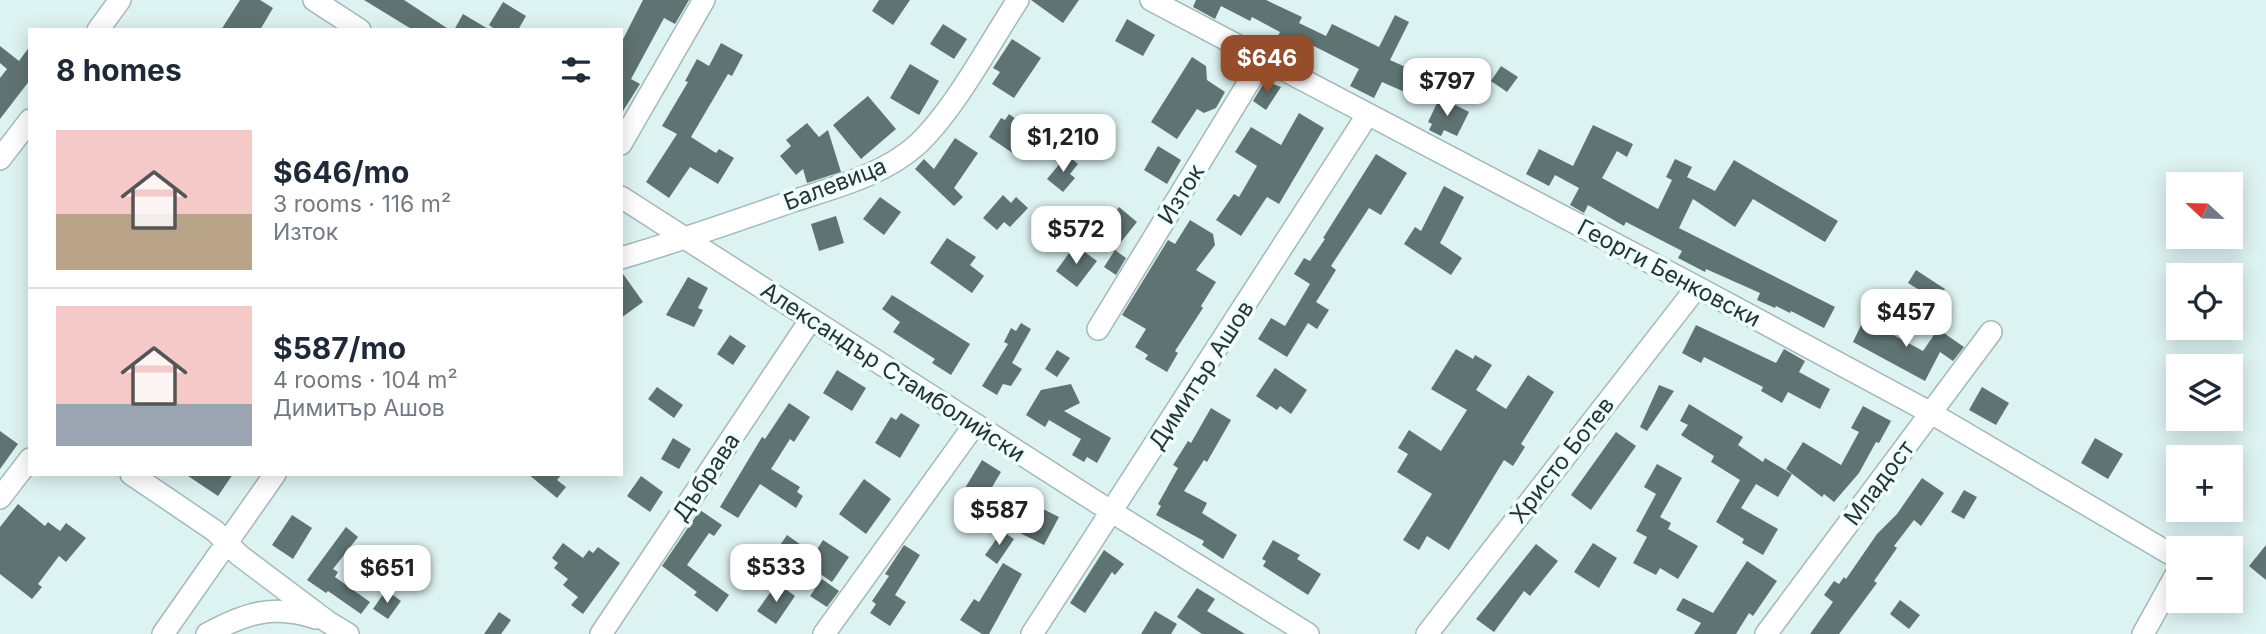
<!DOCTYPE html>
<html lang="en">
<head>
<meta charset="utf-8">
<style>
	body { margin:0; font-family:Inter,sans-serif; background:#f2f2f3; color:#1f2937; height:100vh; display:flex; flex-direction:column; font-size:26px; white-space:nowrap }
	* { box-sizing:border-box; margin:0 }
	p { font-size:23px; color:#747a83 }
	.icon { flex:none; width:38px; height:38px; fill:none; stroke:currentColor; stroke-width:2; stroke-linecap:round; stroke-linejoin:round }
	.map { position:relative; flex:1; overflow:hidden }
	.sheet { position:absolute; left:28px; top:28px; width:595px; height:448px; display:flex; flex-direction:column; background:#fff; border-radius:0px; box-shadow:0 4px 18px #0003 }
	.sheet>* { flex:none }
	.needle { width:46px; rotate:292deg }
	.fabs { position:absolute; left:2166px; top:172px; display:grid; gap:14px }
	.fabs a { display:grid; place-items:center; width:77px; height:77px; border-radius:0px; background:#fff; box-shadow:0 4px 18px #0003; font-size:35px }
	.price { position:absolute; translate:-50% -60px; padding:0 16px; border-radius:14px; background:#fff; color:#222; font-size:23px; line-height:46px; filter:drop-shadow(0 2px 4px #0008) }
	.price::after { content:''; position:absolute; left:50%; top:42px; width:21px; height:16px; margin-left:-10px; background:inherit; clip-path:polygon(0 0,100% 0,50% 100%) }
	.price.active { background:#964e2a; color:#fff }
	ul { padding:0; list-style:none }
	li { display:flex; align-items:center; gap:21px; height:175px; padding:0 28px }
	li+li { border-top:2px solid #e0e1e3 }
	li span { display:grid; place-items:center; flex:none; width:196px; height:140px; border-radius:0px; color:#555 }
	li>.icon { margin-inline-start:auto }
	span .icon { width:84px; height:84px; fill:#fffc; stroke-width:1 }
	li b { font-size:30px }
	h2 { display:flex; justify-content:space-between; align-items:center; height:84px; padding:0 28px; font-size:30px }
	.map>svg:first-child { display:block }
	.building { fill:#607373 }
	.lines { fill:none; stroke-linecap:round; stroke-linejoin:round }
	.minor-casing { stroke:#a3b8b8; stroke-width:24 }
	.minor { stroke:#fff; stroke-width:21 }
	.labels { text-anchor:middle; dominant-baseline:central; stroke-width:7; stroke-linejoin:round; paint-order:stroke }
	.street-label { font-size:23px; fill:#2a3333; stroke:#eff }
</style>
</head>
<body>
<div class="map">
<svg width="2266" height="634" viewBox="0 0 2266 634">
	<rect width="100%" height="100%" fill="#ddf3f2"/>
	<path class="building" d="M240,0H260L273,8L260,30H221Z
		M364,0H404L450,30H413Z
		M643,0H689L675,24L664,18L631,79L640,84L621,114V43Z
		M879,0H910L893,25L872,11Z
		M1031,0H1079L1063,23Z
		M1196,0H1266L1302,17L1299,23L1326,36L1332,24L1379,47L1395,15L1409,22L1390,60L1432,79L1423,100L1382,82L1374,98L1350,86L1359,69L1304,41L1297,56L1274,45L1280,32L1252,17L1250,21L1221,6L1215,19L1193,7Z
		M503,2L526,16L518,30H496L489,25Z
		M463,14L490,30H454Z
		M1127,19L1155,35L1143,56L1115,41Z
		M943,24L967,39L954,59L930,44Z
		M1012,39L1041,58L1014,98L992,84L1000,72L993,68Z
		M721,43L743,55L732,76L728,74L691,137L716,153L719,149L734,158L718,184L690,167L669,198L646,182L677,134L662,126L688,82L685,81L697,59L709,66Z
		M0,46L19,61L30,46V80L0,119V78L7,69L0,63Z
		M1192,57L1206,66L1207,80L1225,92L1216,108L1204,113L1197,109L1177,139L1151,122Z
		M910,64L939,81L919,115L890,98Z
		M1501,66L1518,77L1507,92L1491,81Z
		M1265,81L1281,87L1266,110L1253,101Z
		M868,96L896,129L861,159L833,125Z
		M1440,97L1469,112L1457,136L1444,130L1441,136L1429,130L1432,124L1428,122Z
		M1299,113L1324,128L1279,204L1267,197L1241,236L1216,220L1234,194L1239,197L1257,166L1235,152L1251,127L1281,145Z
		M1009,114L1030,129L1014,154L989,137L1001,118L1005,120Z
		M807,123L819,137L828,130L841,172L807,183L803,169L796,175L780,156L791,146L786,140Z
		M1593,125L1633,144L1627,157L1617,151L1602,178L1658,209L1672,180L1666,177L1675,159L1692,167L1687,177L1715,191L1734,160L1838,221L1825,242L1753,199L1735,227L1693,199L1679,228L1835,307L1824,328L1791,311L1790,313L1776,306L1775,308L1757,300L1760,293L1706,269L1705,272L1678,258L1682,251L1626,222L1624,226L1588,205L1584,213L1570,205L1579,188L1555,175L1549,186L1526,174L1539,149L1573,166Z
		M955,138L978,153L954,188L963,197L954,206L915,169L924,159L934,169Z
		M1158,146L1181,160L1167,184L1144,170Z
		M1376,154L1407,173L1381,215L1369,208L1331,266L1336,270L1316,302L1329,310L1317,329L1308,323L1287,357L1258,339L1271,318L1285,326L1310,284L1294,274L1304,258L1310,261L1325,239L1323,238Z
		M1067,155L1078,164L1070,174L1075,178L1063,192L1047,179Z
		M1444,186L1464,197L1440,243L1462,258L1451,275L1404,244L1415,227L1421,231Z
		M1003,195L1011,203L1016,197L1028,208L1010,227L1004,222L997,230L983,218Z
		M880,197L901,212L884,235L863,219Z
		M1119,207L1137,222L1121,242L1103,228Z
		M836,216L844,243L819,251L811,224Z
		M1190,220L1213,234L1215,245L1196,270L1216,282L1201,306L1203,308L1175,351L1178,353L1167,372L1145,359L1148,355L1135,347L1146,329L1122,315L1168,240L1175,244Z
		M947,238L976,257L970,265L984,276L972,293L930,263Z
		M1075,245L1097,261L1077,287L1056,271Z
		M1115,250L1126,258L1116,275L1104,267Z
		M1916,270L1945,289L1937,301L1908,283Z
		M621,271L643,302L621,318Z
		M688,277L708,288L698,308L703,310L694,327L666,315Z
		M892,295L970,344L951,375L932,363L935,359L893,332L900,322L882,309Z
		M1864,319L1923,351L1938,329L1964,347L1953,361L1940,352L1925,381L1853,342Z
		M1021,323L1031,329L1012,363L1022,369L1011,386L1003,384L997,395L982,386L1008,344L1004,342L1011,328L1016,331Z
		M1696,325L1776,363L1784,349L1805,361L1799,372L1830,389L1820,409L1788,392L1782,403L1761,391L1763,387L1704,357L1701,363L1682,353Z
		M730,335L746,346L733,365L717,354Z
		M1456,349L1473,359L1475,355L1492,365L1476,390L1506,409L1528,375L1554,392L1521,444L1525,447L1513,466L1504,460L1449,550L1427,536L1419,550L1403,540L1432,494L1397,472L1408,454L1398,448L1409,430L1441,451L1467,410L1431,389Z
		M1057,350L1070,358L1057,377L1045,369Z
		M1275,368L1307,390L1291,414L1280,406L1277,410L1256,396Z
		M837,370L866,388L852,411L823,393Z
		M1071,384L1080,403L1064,411L1111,438L1097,463L1087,457L1084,462L1072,455L1081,439L1049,420L1045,427L1026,415L1041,390Z
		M1659,385L1674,391L1647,431L1640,427Z
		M657,387L683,405L674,418L648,399Z
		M1982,387L2009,403L1996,425L1969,410Z
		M789,403L810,417L794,442L790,439L771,469L800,487L797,492L803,496L796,508L760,484L738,518L720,507L762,437L765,439Z
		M1689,404L1743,437L1738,445L1763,462L1765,458L1792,474L1778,497L1756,484L1741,508L1778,529L1763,555L1742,543L1744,539L1716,522L1740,480L1711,462L1714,456L1681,435L1688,425L1680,421Z
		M1863,406L1891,421L1879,443L1876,442L1859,473L1834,502L1824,494L1822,497L1786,469L1803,442L1841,465L1859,432L1851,428Z
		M1211,408L1231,420L1207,462L1204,460L1184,491L1207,503L1202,513L1237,535L1223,559L1202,545L1204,541L1156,515L1161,506L1158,504L1178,468L1173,465L1188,441L1191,443Z
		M901,413L920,425L900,458L875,443L891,417L896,420Z
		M0,431L18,444L0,469Z
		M1616,432L1636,446L1591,510L1571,495Z
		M673,438L691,449L679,469L661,459Z
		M2095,438L2123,454L2108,479L2081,463Z
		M982,460L1001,472L985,499L965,488Z
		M1657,464L1682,478L1660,517L1671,523L1668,529L1698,546L1678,579L1660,568L1656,575L1633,563L1647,537L1636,531L1656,494L1644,487Z
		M185,474H233L218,496Z
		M528,474H562L557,480L566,487L557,498Z
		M641,476L663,492L650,512L627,496Z
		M1922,478L1944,493L1921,526L1914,520L1894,546L1897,548L1874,581L1877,583L1839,634H1810L1833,602L1824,595L1834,581L1839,584L1844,577L1846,579L1877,534L1897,514Z
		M864,479L891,499L866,534L839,514Z
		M1964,490L1977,497L1964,519L1951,512Z
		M18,504L45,526L48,522L60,531L66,523L86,538L66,562L59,556L38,584L42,587L32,599L0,574V527Z
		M1035,505L1059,517L1044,545L1020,533Z
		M700,510L722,525L714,536L709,533L687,565L729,595L717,612L694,595L697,592L662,566Z
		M292,515L312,528L293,559L272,545Z
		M346,527L358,537L333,569L338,572L335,577L370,602L361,614L328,591L326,593L307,580Z
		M1002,531L1014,539L997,564L985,555Z
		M787,535L804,547L790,565L774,554Z
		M823,540L849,557L832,582L807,565Z
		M1273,540L1300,555L1297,559L1321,574L1308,595L1263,566L1266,561L1262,559Z
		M563,543L583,558L589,550L593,553L598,547L620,563L583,614L571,605L578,597L563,585L568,579L554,568L558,563L552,558Z
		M1593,543L1617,558L1599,588L1574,572Z
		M1536,544L1558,561L1530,596L1524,591L1494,632L1476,619Z
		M904,545L920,555L895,595L906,602L890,626L870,613L876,604L872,601L889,576L885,574Z
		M2266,545V580L2249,566Z
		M1104,550L1124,564L1115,575L1112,572L1085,613L1070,603Z
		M1747,561L1777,581L1753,616L1749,613L1736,634H1694L1701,623L1676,610L1683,598L1713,613Z
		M1003,563L1022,574L989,634H982L960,620L974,599L979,602Z
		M822,579L839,591L827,607L810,596Z
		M777,583L795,596L776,624L757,611Z
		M1197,588L1215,599L1207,611L1245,634H1202L1177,617Z
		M386,590L401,601L388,619L373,609Z
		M1900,600L1920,615L1909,629L1890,614Z
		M1155,611L1177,624L1171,634H1141Z
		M499,612L511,620L501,634H484Z"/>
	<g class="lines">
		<g class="minor-casing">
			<path id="minor" d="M314,0L360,30
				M1151,0L1697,287L1931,413L2179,559
				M98,30L120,0
				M621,144L704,0
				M0,159L30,120
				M621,197L1112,512L1308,634
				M621,258C679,241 736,221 793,201C836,187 884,175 918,144C955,109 989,44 1018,0
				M1098,329L1263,59
				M131,474L215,531L239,555L328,622L348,634
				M0,498L30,459
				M163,634L275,474
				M207,634C245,613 274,604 316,618
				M601,634L811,319
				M824,634L975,424
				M1032,634L1368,114
				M1427,634L1697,287
				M1766,634L1991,332
				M2143,634L2179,569"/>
		</g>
		<use href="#minor" class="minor"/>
	</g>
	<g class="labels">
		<g class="street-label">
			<text transform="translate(835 184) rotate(-21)">Балевица</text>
			<text transform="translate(1181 194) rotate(-58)">Изток</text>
			<text transform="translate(1669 273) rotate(28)">Георги Бенковски</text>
			<text transform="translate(893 372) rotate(33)">Александър Стамболийски</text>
			<text transform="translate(1201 375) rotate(-57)">Димитър Ашов</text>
			<text transform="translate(1562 460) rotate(-52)">Христо Ботев</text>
			<text transform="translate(706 477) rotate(-56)">Дъбрава</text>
			<text transform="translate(1879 483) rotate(-53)">Младост</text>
		</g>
	</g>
</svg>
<div class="fabs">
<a><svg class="needle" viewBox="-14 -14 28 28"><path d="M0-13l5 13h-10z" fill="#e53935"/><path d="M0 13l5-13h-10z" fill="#747a83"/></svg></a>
<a><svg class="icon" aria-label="locate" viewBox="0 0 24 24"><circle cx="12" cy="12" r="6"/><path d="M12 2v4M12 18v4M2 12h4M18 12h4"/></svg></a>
<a><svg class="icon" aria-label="layers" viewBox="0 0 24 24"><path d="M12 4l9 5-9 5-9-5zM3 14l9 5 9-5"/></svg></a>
<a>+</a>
<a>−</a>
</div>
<b class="price active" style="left:1267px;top:95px">$646</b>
<b class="price" style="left:1447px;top:118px">$797</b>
<b class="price" style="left:1063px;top:174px">$1,210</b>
<b class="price" style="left:1076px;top:266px">$572</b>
<b class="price" style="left:1906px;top:349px">$457</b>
<b class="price" style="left:999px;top:547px">$587</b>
<b class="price" style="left:776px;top:604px">$533</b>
<b class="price" style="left:387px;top:605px">$651</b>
<section class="sheet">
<h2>8 homes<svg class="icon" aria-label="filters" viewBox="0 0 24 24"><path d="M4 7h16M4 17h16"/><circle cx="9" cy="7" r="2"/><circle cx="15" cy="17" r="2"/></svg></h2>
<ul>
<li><span style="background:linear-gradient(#f6c9c9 60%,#b9a48a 0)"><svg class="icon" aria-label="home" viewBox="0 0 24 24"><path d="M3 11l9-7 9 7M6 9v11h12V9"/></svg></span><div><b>$646/mo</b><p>3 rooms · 116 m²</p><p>Изток</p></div></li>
<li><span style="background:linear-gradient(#f6c9c9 70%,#9aa5b1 0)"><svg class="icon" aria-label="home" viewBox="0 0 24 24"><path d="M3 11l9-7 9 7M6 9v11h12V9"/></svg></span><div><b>$587/mo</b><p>4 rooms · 104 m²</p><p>Димитър Ашов</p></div></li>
</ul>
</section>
</div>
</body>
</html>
